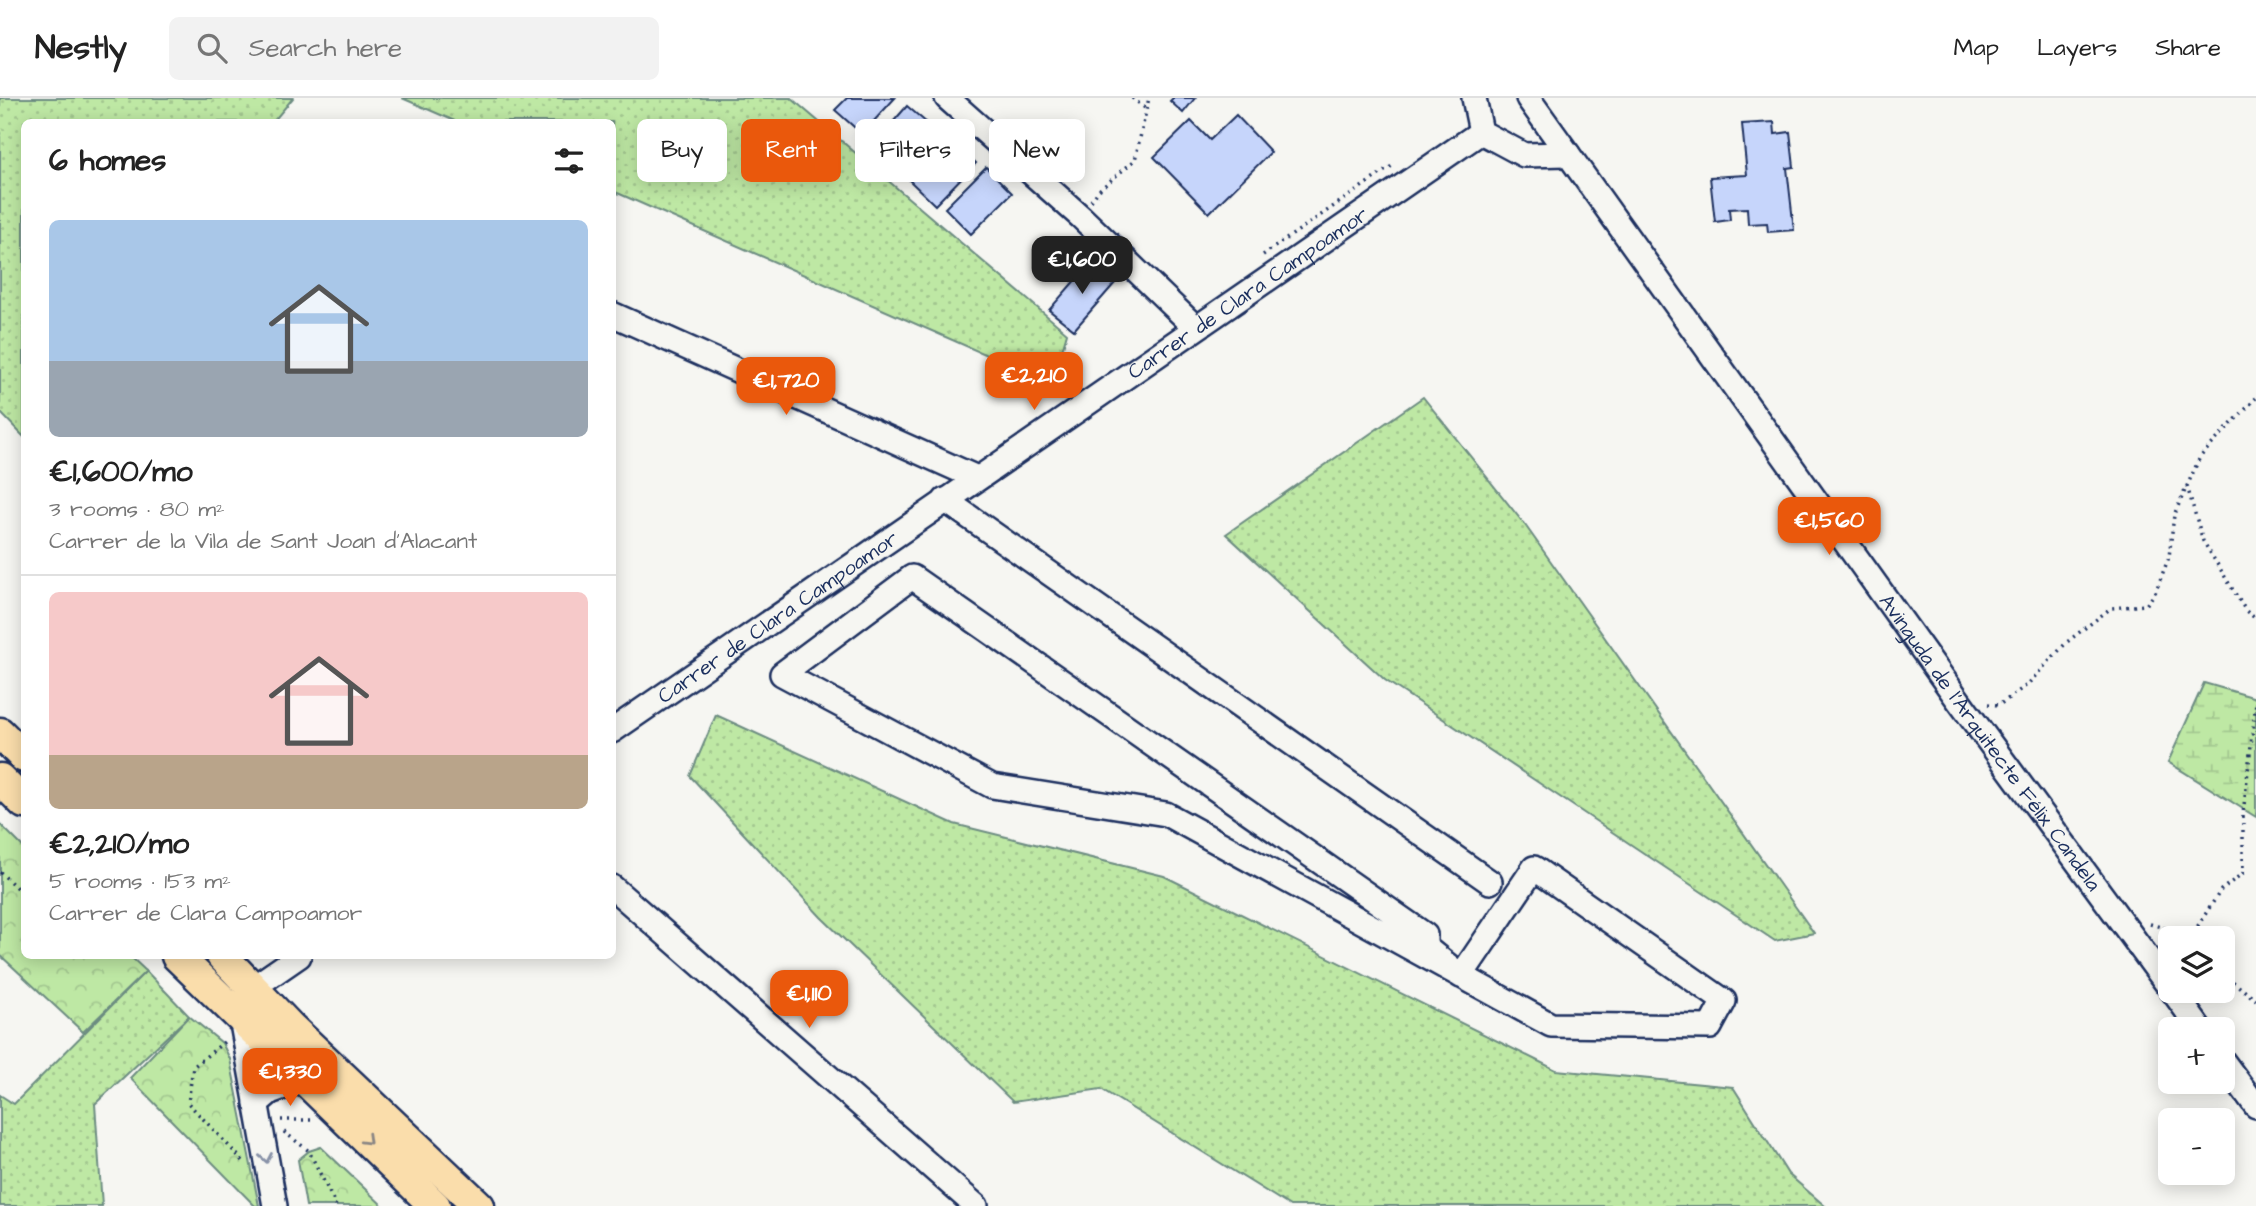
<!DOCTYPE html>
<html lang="en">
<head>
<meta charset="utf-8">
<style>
	body { margin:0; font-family:"Architects Daughter",sans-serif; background:#f2f2f2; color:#222; height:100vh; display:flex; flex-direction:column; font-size:26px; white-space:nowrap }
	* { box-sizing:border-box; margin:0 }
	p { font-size:23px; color:#767676 }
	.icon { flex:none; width:38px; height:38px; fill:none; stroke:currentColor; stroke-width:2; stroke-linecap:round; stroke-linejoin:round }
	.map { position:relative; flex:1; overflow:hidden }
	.details { position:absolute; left:21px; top:21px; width:595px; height:840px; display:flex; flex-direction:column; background:#fff; border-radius:10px; box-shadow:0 4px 18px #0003 }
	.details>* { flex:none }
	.banner { position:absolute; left:637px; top:21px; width:665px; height:63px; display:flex; gap:14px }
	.fabs { position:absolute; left:2158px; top:828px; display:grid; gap:14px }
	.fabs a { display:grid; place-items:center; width:77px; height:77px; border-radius:10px; background:#fff; box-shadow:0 4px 18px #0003; font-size:35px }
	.price { position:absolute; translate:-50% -60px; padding:0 16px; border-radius:14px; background:#ea580c; color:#fff; font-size:23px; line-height:46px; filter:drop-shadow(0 2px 4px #0008) }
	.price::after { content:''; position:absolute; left:50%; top:42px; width:21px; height:16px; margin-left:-10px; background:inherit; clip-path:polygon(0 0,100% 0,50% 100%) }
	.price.selected { background:#222; color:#fff }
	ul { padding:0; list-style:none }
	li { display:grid; align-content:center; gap:14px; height:371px; padding:0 28px }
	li+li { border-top:2px solid #e0e0e0 }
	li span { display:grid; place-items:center; height:217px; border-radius:10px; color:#555 }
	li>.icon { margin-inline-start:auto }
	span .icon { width:126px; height:126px; fill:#fffc; stroke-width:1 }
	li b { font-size:30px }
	h2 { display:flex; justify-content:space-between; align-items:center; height:84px; padding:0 28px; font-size:30px }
	.chip { padding:0 24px; border-radius:10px; background:#fff; box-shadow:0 4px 18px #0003; font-size:24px; line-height:63px }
	.chip.selected { background:#ea580c; color:#fff }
	header { display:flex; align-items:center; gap:42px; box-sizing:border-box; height:98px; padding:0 35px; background:#fff; border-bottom:2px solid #e0e0e0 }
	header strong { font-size:33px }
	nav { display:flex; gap:38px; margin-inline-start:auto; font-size:24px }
	.search { width:490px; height:63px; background:#f2f2f2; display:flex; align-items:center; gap:18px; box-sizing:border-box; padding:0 24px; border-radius:10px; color:#767676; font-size:26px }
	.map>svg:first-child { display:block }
	.grass { fill:url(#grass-dots); stroke:#6c8c81; stroke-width:2 }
	.wetland { fill:url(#wetland-marsh); stroke:#6c8c81; stroke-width:2 }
	.park { fill:url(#park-crowns); stroke:#6c8c81; stroke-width:2 }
	.building { fill:#c6d5fb; stroke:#1b2f5e; stroke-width:2 }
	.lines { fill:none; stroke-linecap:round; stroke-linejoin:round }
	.minor-casing { stroke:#1b2f5e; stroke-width:28 }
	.major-casing { stroke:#1b2f5e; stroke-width:35 }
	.path { stroke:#1b2f5e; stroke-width:3.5; stroke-dasharray:2 5; stroke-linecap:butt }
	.minor { stroke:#f6f6f2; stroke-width:23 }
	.major { stroke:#faddab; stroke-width:30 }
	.oneway { stroke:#8a8684 }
	.oneway2 { stroke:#8892a8 }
	.labels { text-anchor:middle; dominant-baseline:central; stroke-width:6; stroke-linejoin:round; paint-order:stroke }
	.street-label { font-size:21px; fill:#1b2f5e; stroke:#f6f6f2 }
</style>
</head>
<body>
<header>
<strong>Nestly</strong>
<div class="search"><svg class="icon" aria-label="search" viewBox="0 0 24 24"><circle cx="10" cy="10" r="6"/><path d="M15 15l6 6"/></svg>Search here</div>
<nav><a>Map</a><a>Layers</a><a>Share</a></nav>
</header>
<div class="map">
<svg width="2256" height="1108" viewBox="0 0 2256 1108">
	<defs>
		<pattern id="grass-dots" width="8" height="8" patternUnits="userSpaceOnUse" patternTransform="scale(1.75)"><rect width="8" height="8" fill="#bee8a4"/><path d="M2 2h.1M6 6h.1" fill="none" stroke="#a3c790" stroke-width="1.8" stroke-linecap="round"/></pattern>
		<pattern id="wetland-marsh" width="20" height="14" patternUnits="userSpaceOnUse" patternTransform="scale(1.75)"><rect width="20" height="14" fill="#bee8a4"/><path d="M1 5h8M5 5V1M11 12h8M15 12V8" fill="none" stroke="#a3c790"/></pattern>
		<pattern id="park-crowns" width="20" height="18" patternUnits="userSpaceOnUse" patternTransform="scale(1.75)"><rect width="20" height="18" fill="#bee8a4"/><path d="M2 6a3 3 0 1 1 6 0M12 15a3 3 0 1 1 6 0" fill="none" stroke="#a3c790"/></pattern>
	</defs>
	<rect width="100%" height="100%" fill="#f6f6f2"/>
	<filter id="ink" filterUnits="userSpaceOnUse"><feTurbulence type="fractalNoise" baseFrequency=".0143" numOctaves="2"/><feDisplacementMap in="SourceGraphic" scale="14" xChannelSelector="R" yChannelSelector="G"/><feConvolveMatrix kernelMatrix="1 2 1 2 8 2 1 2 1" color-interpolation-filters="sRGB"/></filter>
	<g filter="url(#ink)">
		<path class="grass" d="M0,0H293L273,24H24V339L0,314Z
			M402,0H791L1067,235L1058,266L1016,270L613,93L612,24H457Z
			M1423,299L1525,427L1814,835L1775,843L1385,582L1226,436Z
			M716,617L954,726L1164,778L1556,972L1733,989L1788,1076L1825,1108H1290L1101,991L1013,1004L821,819L690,678Z
			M146,873L189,918L95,1006L102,1108H0V997L14,1006Z"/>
		<path class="wetland" d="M2204,585L2256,600V719L2168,664Z"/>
		<path class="park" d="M0,726L24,750V858H130L146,873L83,934L0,857Z
			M189,918L222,945L230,961L259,1108H255L130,980Z
			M321,1049L383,1108H306L298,1062L309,1053Z"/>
		<path class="building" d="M847,0H895L862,36L835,12Z
			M1173,0H1195L1183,15L1170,3Z
			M907,8L934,31L907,62L880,39Z
			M1236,17L1271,54L1209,115L1154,59L1191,23L1210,42Z
			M1774,24L1775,36L1790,34L1794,69L1787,70L1794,132L1768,134L1767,125L1748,126L1747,110L1729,111L1730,122L1715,124L1710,79L1747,77L1742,26Z
			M951,41L976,65L935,107L910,83Z
			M986,69L1012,95L971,136L945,110Z
			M1091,164L1115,185L1074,232L1049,212Z"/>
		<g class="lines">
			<g class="minor-casing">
				<g id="minor">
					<path d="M947,0L1081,119L1195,229"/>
					<path d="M1474,0L1481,34L1524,57L1568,56"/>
					<path id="s1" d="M1528,0L1959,603L2170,890"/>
					<path d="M612,216L977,380"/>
					<path d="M945,402L1490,784"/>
					<path d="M912,479L1425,837V849L1461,878L1534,770L1724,903L1710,929L1551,927L1166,716L992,688L782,576Z"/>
					<path id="s2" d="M612,633L1481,34"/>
					<path d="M612,789L976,1108"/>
					<path d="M2172,892L2200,931"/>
					<path d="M2222,962L2256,1008"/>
					<path d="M256,1006L270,994L304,982"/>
					<path d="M275,1108L241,920L254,889L299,858"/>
				</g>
			</g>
			<g class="major-casing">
				<path id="major" d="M0,635L24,659
					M0,681L24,705
					M177,858L435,1108
					M222,858L290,929L479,1108"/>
			</g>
			<path class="path" d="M1132,0L1145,10
				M1091,103L1099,92L1135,62L1149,0
				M1263,157L1392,68
				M2187,388L2203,443L2246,513L2256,521
				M1988,606L1999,607L2027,587L2067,544L2111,510L2146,507L2155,495L2169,459L2174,417L2200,359L2256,300
				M0,774L24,797
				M2150,826L2168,831L2179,840
				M2190,840L2221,792L2243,775V716L2256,604
				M2222,875L2256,902
				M224,944L193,969L188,1005L246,1066
				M281,1022H312
				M284,1034L309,1053L336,1108"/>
			<use href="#minor" class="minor"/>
			<use href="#major" class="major"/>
		</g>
		<defs><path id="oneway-chevron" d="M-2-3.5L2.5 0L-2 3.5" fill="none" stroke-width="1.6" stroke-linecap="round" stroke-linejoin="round" transform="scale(1.75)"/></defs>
		<use class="oneway" href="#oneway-chevron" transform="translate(367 1042) rotate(44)"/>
		<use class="oneway2" href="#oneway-chevron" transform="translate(266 1060) rotate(80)"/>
	</g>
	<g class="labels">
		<g class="street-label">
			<text stroke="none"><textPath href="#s2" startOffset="772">Carrer de Clara Campoamor</textPath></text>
			<text stroke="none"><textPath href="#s2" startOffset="201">Carrer de Clara Campoamor</textPath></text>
			<text stroke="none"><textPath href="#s1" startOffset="793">Avinguda de l'Arquitecte Félix Candela</textPath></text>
		</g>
	</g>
</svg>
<div class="fabs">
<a><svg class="icon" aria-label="layers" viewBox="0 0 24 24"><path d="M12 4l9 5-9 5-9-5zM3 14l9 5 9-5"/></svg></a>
<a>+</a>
<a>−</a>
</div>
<b class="price selected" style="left:1082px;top:198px">€1,600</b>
<b class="price" style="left:1034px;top:314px">€2,210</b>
<b class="price" style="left:786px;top:319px">€1,720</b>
<b class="price" style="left:1829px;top:459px">€1,560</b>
<b class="price" style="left:809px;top:932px">€1,110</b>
<b class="price" style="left:290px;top:1010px">€1,330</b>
<div class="banner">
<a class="chip">Buy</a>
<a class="chip selected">Rent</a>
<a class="chip">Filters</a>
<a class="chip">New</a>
</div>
<section class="details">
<h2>6 homes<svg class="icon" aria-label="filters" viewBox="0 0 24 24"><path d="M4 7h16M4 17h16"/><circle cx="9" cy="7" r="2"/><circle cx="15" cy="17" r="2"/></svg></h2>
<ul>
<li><span style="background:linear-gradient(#a9c7e8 65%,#9aa5b1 0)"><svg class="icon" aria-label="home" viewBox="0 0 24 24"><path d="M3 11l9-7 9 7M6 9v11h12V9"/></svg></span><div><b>€1,600/mo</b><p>3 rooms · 80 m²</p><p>Carrer de la Vila de Sant Joan d'Alacant</p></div></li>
<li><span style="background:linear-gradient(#f6c9c9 75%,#b9a48a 0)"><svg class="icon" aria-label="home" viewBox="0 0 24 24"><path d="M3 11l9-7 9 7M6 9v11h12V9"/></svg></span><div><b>€2,210/mo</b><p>5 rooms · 153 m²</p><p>Carrer de Clara Campoamor</p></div></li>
</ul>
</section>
</div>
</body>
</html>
